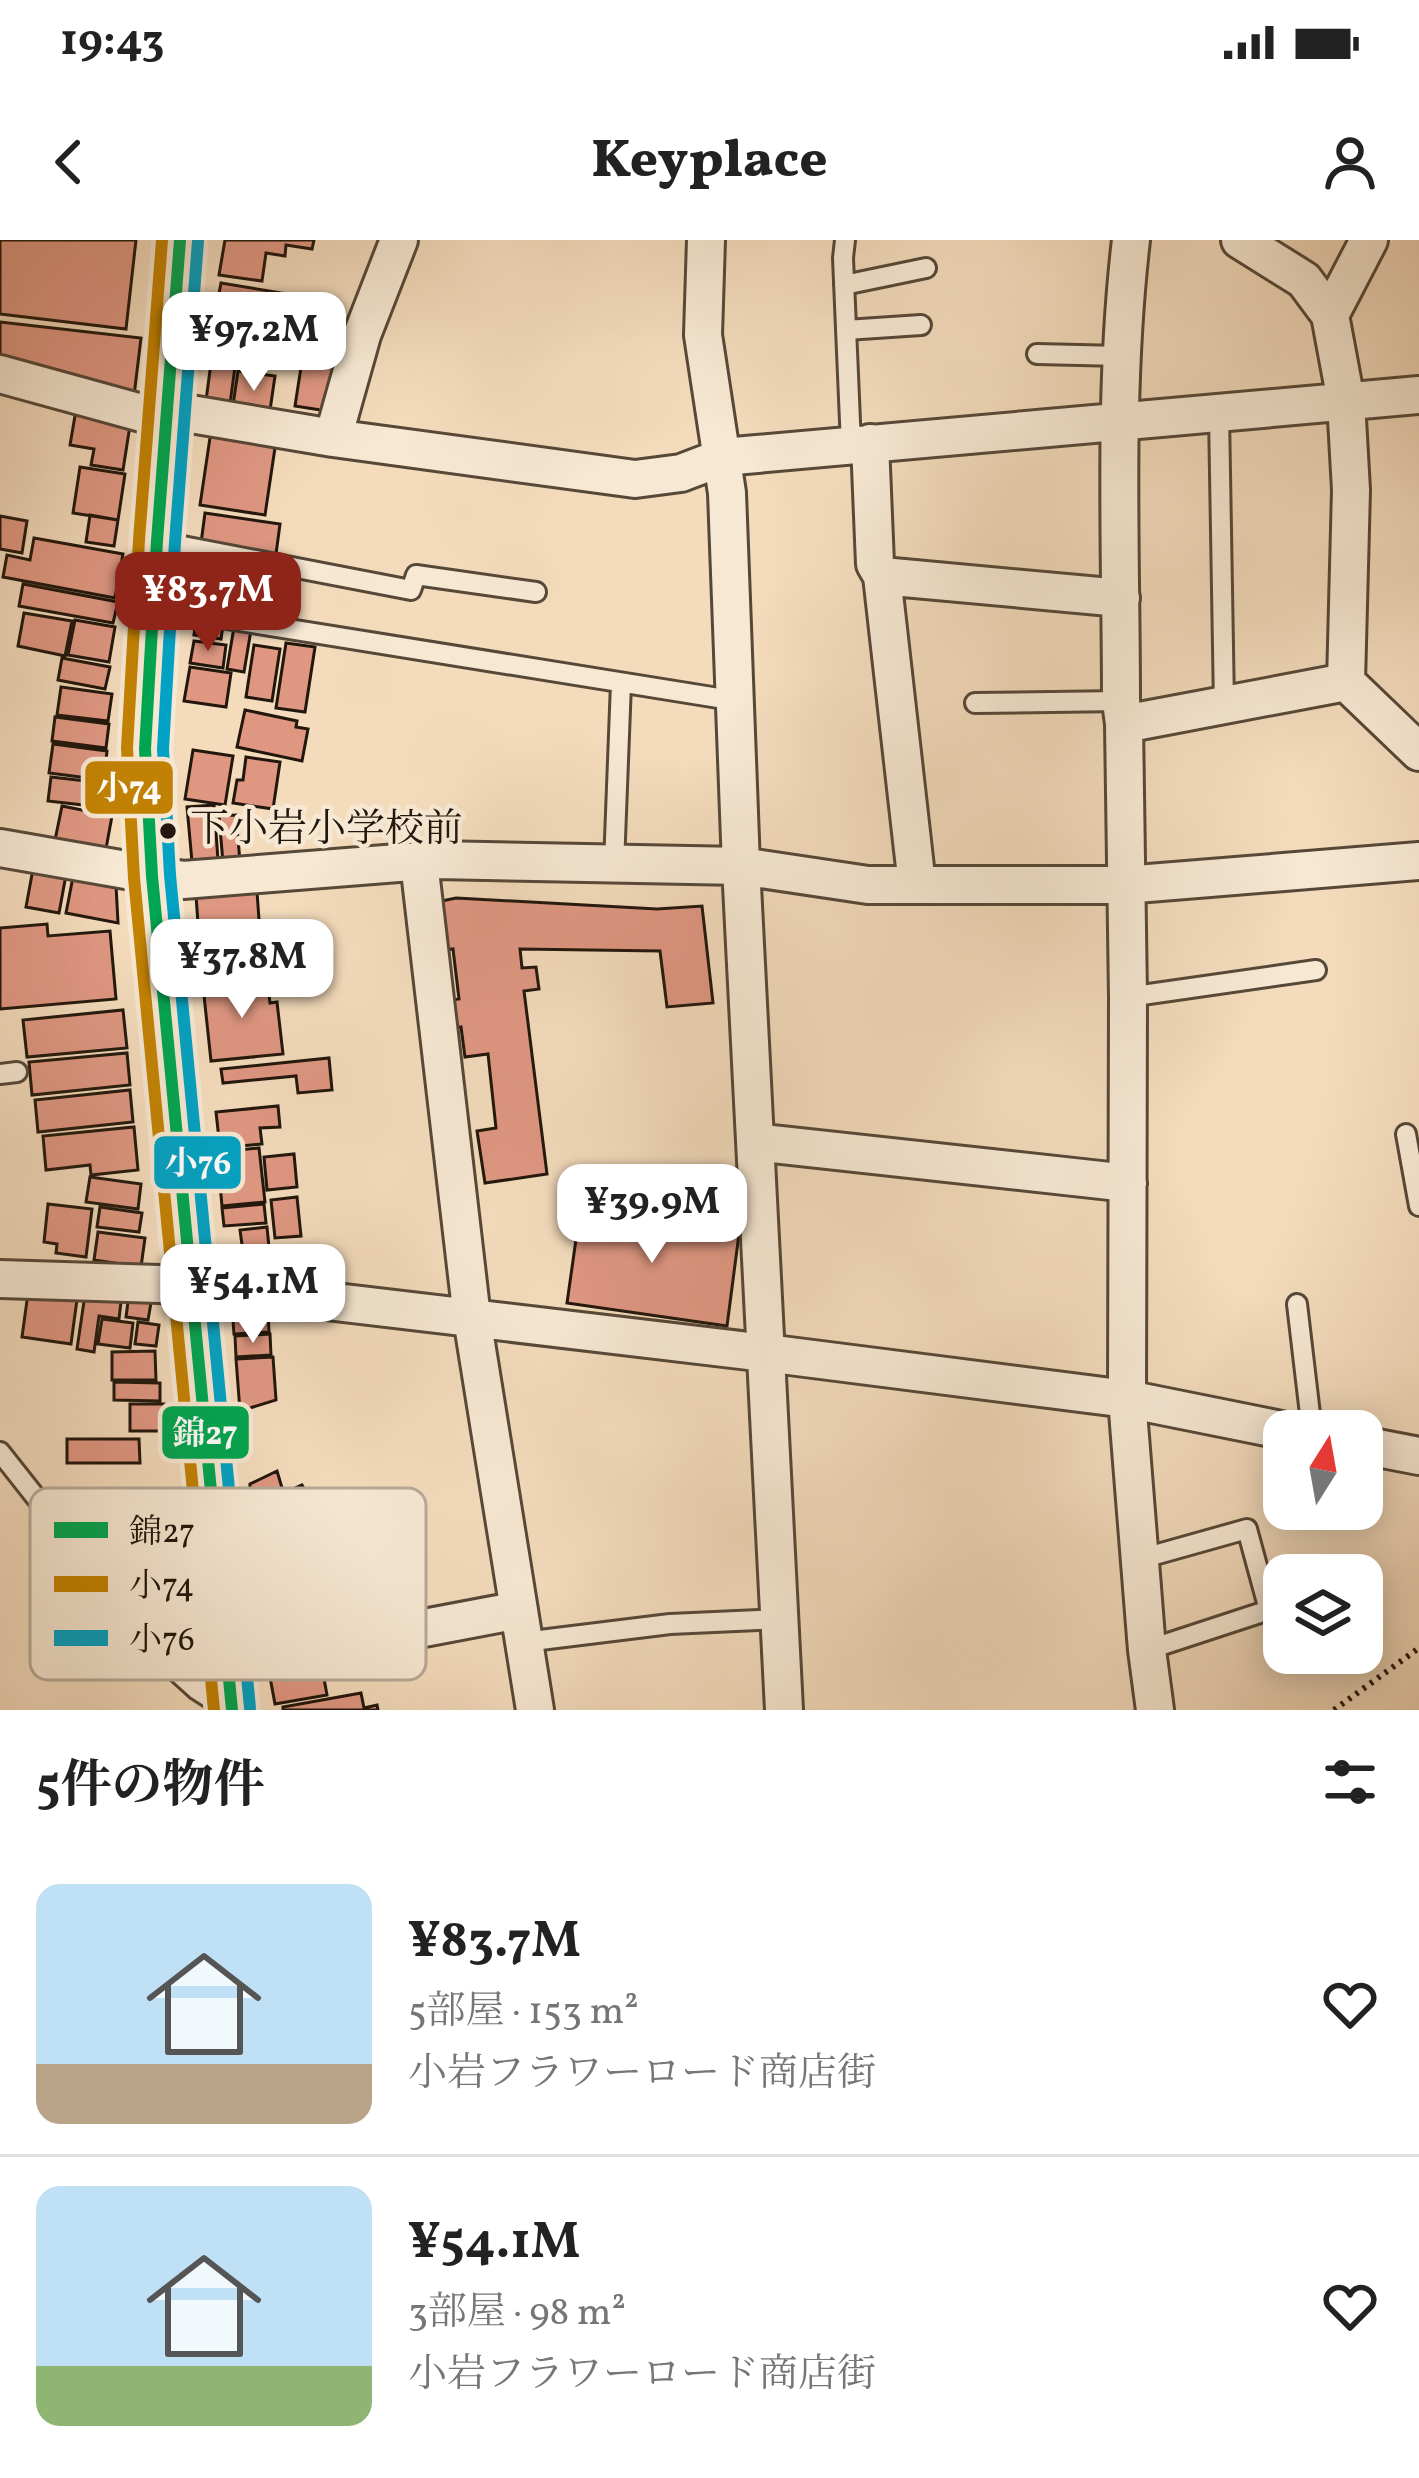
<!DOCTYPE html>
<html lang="ja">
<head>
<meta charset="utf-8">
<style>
	body { margin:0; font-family:Vollkorn,"Noto Serif JP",serif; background:#f2f2f2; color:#222; height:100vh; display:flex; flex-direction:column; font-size:45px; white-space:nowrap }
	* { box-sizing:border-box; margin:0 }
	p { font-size:39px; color:#767676 }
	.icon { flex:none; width:66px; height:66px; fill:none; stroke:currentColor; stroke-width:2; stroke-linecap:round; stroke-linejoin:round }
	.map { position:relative; height:1470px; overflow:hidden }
	.side { display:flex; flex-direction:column; background:#fff; flex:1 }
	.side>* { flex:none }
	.needle { width:78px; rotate:11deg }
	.tools { position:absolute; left:1263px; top:1170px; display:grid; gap:24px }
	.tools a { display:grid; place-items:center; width:120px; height:120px; border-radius:24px; background:#fff; box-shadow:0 6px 30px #0003; font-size:60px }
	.price { position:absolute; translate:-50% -102px; padding:0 27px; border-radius:24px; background:#fff; color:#222; font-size:39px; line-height:78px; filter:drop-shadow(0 3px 6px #0008) }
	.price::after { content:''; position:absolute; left:50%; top:72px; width:36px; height:27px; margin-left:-18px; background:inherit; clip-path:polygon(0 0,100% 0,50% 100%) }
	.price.on { background:#8f2418; color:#fff }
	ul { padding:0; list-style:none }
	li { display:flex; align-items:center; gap:36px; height:300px; padding:0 36px }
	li+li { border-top:3px solid #e0e0e0 }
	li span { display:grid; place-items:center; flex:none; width:336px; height:240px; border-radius:24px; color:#555 }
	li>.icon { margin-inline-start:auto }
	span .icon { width:144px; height:144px; fill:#fffc; stroke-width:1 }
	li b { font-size:51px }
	h2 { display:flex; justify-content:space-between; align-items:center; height:144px; padding:0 36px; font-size:51px }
	.status { display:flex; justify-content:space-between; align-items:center; height:84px; padding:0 60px; background:#fff; direction:ltr }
	.status svg { height:33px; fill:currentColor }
	header { display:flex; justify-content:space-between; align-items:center; height:156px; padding:0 36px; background:#fff; font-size:54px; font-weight:800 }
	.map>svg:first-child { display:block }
	.building { fill:#df9782; stroke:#22170c; stroke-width:3 }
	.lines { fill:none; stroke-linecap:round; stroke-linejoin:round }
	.service-casing { stroke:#564838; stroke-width:24 }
	.minor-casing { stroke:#564838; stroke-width:42 }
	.tertiary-casing { stroke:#564838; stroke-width:51 }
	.path { stroke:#22170c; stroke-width:6; stroke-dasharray:3 6; stroke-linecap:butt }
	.service { stroke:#f7e8d3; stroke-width:18 }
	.minor { stroke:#f7e8d3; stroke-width:36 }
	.tertiary { stroke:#f7e8d3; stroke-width:45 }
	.bus-1-casing { stroke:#f7e8d3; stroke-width:21 }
	.bus-2-casing { stroke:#f7e8d3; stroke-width:21 }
	.bus-3-casing { stroke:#f7e8d3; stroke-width:21 }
	.bus-1 { stroke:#00a651; stroke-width:12 }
	.bus-2 { stroke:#c28203; stroke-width:12 }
	.bus-3 { stroke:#02a2c4; stroke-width:12 }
	.bus-dot { fill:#22170c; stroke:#f7e8d3; stroke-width:4.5 }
	.labels { text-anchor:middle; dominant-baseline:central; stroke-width:9; stroke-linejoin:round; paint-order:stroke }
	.bus-label { font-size:39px; fill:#22170c; stroke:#f7e8d3; text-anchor:start }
	.key { fill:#f7e8d3; stroke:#b7a997; stroke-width:3 }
	.key-label { font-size:33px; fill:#22170c }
	.line-badge { stroke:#f7e8d3; stroke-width:4.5 }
	.badge-label { font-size:33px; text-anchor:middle; font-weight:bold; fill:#fff }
</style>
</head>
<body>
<div class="status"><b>19:43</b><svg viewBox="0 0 49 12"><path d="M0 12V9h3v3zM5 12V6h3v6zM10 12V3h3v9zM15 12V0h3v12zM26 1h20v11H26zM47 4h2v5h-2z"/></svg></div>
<header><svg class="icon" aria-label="back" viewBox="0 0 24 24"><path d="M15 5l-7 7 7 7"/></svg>Keyplace<svg class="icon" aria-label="person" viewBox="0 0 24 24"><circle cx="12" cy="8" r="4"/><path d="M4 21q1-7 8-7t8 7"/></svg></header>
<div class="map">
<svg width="1419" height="1470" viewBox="0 0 1419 1470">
	<rect width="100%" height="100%" fill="#f3dbbc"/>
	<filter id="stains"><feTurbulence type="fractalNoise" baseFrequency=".00167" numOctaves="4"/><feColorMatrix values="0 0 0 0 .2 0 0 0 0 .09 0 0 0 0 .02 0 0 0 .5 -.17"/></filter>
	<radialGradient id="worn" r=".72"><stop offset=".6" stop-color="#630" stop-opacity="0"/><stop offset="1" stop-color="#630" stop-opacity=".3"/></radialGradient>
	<path class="building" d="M0,0H136L126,89L0,74Z
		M225,0H314L312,9L286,5L285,16L266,13L262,41L219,35Z
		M221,43L293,55L289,81L216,70Z
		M220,77L277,86L271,128L213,119Z
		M0,82L141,98L134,156L0,120Z
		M306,95L338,100L327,171L295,166Z
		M211,123L235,127L229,171L205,168Z
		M238,131L275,136L269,177L232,172Z
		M76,170L131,179L123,230L91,225L94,209L70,205Z
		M211,191L276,201L265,275L200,265Z
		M80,227L125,234L118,280L73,273Z
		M205,273L280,284L276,314L201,303Z
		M90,275L118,280L114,306L86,302Z
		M0,276L27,281L22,313L0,309Z
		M34,298L123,314L115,358L3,337L7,315L30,320Z
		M23,344L118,362L113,383L19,366Z
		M24,373L72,381L65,416L18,406Z
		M75,380L115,387L109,422L68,415Z
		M196,381L223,385L221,399L194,395Z
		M234,387L251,390L244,432L227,429Z
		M194,401L226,405L223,428L190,423Z
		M286,403L315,407L305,472L276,468Z
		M254,405L280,409L272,461L246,457Z
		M62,418L110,427L105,449L58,440Z
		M190,427L231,433L226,467L184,461Z
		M61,447L112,454L108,481L57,475Z
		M245,470L297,481L296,487L308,489L302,521L237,507Z
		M55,477L109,484L106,508L52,501Z
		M53,504L107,511L104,540L49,533Z
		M193,510L233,516L225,565L185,559Z
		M246,517L280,522L273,569L233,563L237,540H243Z
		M51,537L104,543L101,567L48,561Z
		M214,565L218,620L192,622L187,567Z
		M62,566L112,576L105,614L54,605Z
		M236,575L240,622L223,623L219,576Z
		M33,629L66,635L59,673L26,667Z
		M73,637L116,645L118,683L66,673Z
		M257,652L261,707L253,708L254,720L201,724L196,656Z
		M456,658L657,669L702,666L713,763L667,767L660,711L520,709L522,728L536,727L539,749L524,751L547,934L485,943L477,891L496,888L488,814L465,817L461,787L454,788L450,760L459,759L453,709L444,710L437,662Z
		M47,684L48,696L110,691L116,759L0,769V688Z
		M267,740L270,763L277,762L283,814L211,821L203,746Z
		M123,770L127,808L27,817L23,780Z
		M127,813L130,845L32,855L29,822Z
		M329,818L332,850L298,853L296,836L223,843L221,829Z
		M130,850L133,882L38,892L35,860Z
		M278,866L280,887L260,888L262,904L220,908L216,872Z
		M134,887L138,930L91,935L90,925L46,930L43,896Z
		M259,908L265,962L222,966L217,912Z
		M294,914L297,947L267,950L264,917Z
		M90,937L141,944L138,969L86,962Z
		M583,950L601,951L598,972L739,994L727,1086L567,1063Z
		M297,957L301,996L275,998L271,960Z
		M48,964L92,969L86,1017L56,1013L57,1004L44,1002Z
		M264,964L266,983L224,986L222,968Z
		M100,967L142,973L139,992L97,987Z
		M267,987L272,1038L229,1035L227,1013L243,1012L240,990Z
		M98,992L145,998L141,1027L94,1020Z
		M297,1007L300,1038L278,1040L275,1008Z
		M29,1046L78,1052L71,1104L22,1097Z
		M86,1048L122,1053L119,1079L99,1076L94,1112L77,1109Z
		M129,1054L152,1057L148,1080L126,1077Z
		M232,1066L268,1073L269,1092L234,1094Z
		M102,1079L133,1083L130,1108L98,1104Z
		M138,1082L159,1085L156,1106L135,1104Z
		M270,1094L271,1115L236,1117L235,1096Z
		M155,1111L156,1140H112V1112Z
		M273,1117L276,1160L240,1171L236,1119Z
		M114,1142L160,1143V1161L114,1160Z
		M130,1164H164V1191H130Z
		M67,1199H139L140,1223H67Z
		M277,1231L285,1258L249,1271L250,1244Z
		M302,1245L311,1261L252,1308L249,1275L291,1260L288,1251Z
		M321,1422L327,1455L275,1464L269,1432Z
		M361,1453L364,1468L377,1465L378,1470H283V1467Z"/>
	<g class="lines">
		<g class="service-casing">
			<path id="service" d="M845,0L843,18L851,205
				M844,45L926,28
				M846,90L921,85
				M1037,114L1121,116
				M1219,174L1224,465
				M157,301L411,350L416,335L536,352
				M152,367L737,461
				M975,463L1121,461
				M614,625L621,443
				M1128,757L1316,730
				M0,834L17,832
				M1406,894L1419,966
				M1297,1064L1312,1191
				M0,1212L166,1422L197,1450L225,1468
				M1140,1319L1247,1289L1269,1370L1147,1410
				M524,1402L670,1384L780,1379"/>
		</g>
		<g class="minor-casing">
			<path id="minor" d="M706,0L703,95L727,253L741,626L784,1470
				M1131,0C1113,153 1121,307 1121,461L1124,484L1128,757L1127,1159L1147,1410L1155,1470
				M1240,0L1304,40L1330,75L1346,161L1351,250L1346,442L1419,512
				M1330,75L1369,0
				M0,134L167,180
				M167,170L333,198L635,239L681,233L723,217L1419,155
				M333,198L362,95L399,0
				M870,203L875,324L882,336L1121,358
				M882,336L917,645
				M1124,484L1346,442
				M0,608L183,640L436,620L741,626L868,645H1124L1419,621
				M419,622L472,1078L535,1470
				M755,902L1128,943
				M0,1039L191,1045L766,1113L1127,1159L1286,1191
				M1362,1205L1419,1216
				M292,1413L519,1370"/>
		</g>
		<g class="tertiary-casing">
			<path id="tertiary" d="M180,0L157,301L145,509L152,636L232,1470"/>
		</g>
		<path class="path" d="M1334,1470L1419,1408"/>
		<use href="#service" class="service"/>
		<use href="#minor" class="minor"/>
		<use href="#tertiary" class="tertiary"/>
		<g class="bus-1-casing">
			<path id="bus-1" d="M180,0L157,301L145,509L152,636L232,1470"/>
		</g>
		<g class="bus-2-casing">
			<path id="bus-2" d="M162,0L139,300L127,508L134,638L214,1470"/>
		</g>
		<g class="bus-3-casing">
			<path id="bus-3" d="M198,1L175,302L163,509L170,635L250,1468"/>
		</g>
		<use href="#bus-1" class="bus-1"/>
		<use href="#bus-2" class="bus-2"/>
		<use href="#bus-3" class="bus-3"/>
	</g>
	<circle class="bus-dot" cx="168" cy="591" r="10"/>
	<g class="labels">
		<g class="bus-label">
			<text x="190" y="591">下小岩小学校前</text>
		</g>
	</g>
	<rect x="30" y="1248" width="396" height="192" rx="18" class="key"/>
	<rect x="54" y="1282" width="54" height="16" fill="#00a651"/>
	<rect x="54" y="1336" width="54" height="16" fill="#c28203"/>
	<rect x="54" y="1390" width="54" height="16" fill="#02a2c4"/>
	<g class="key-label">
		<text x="129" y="1302">錦27</text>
		<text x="129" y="1356">小74</text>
		<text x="129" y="1410">小76</text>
	</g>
	<g class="line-badge">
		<rect x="83" y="519" width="92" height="57" rx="12" fill="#c28203"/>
		<rect x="152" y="894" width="91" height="57" rx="12" fill="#02a2c4"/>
		<rect x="160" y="1164" width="91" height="57" rx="12" fill="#00a651"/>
	</g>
	<g class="badge-label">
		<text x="129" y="559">小74</text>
		<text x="198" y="934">小76</text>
		<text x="205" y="1204">錦27</text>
	</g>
	<rect width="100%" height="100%" filter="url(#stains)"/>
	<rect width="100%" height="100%" fill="url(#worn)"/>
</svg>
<div class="tools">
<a><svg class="needle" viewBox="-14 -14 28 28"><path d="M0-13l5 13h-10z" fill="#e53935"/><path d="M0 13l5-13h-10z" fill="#767676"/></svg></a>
<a><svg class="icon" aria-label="layers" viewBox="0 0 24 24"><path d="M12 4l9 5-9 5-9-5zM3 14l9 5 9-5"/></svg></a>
</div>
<b class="price" style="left:254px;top:154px">¥97.2M</b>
<b class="price on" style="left:208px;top:414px">¥83.7M</b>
<b class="price" style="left:242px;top:781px">¥37.8M</b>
<b class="price" style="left:652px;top:1026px">¥39.9M</b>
<b class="price" style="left:253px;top:1106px">¥54.1M</b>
</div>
<section class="side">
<h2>5件の物件<svg class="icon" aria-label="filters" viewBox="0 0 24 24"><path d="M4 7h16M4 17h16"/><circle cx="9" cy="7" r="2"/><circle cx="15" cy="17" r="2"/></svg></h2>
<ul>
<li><span style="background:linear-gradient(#bfe0f5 75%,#b9a48a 0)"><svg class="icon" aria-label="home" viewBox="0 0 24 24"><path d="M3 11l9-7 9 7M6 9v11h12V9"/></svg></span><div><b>¥83.7M</b><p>5部屋 · 153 m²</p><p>小岩フラワーロード商店街</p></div><svg class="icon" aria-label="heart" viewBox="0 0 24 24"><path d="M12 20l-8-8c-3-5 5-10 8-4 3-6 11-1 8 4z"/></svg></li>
<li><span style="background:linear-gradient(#bfe0f5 75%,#8fb573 0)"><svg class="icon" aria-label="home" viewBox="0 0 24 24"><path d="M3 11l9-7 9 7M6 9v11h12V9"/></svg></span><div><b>¥54.1M</b><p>3部屋 · 98 m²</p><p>小岩フラワーロード商店街</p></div><svg class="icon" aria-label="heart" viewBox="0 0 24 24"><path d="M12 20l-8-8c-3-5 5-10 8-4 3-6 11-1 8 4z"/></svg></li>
</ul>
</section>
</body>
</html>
